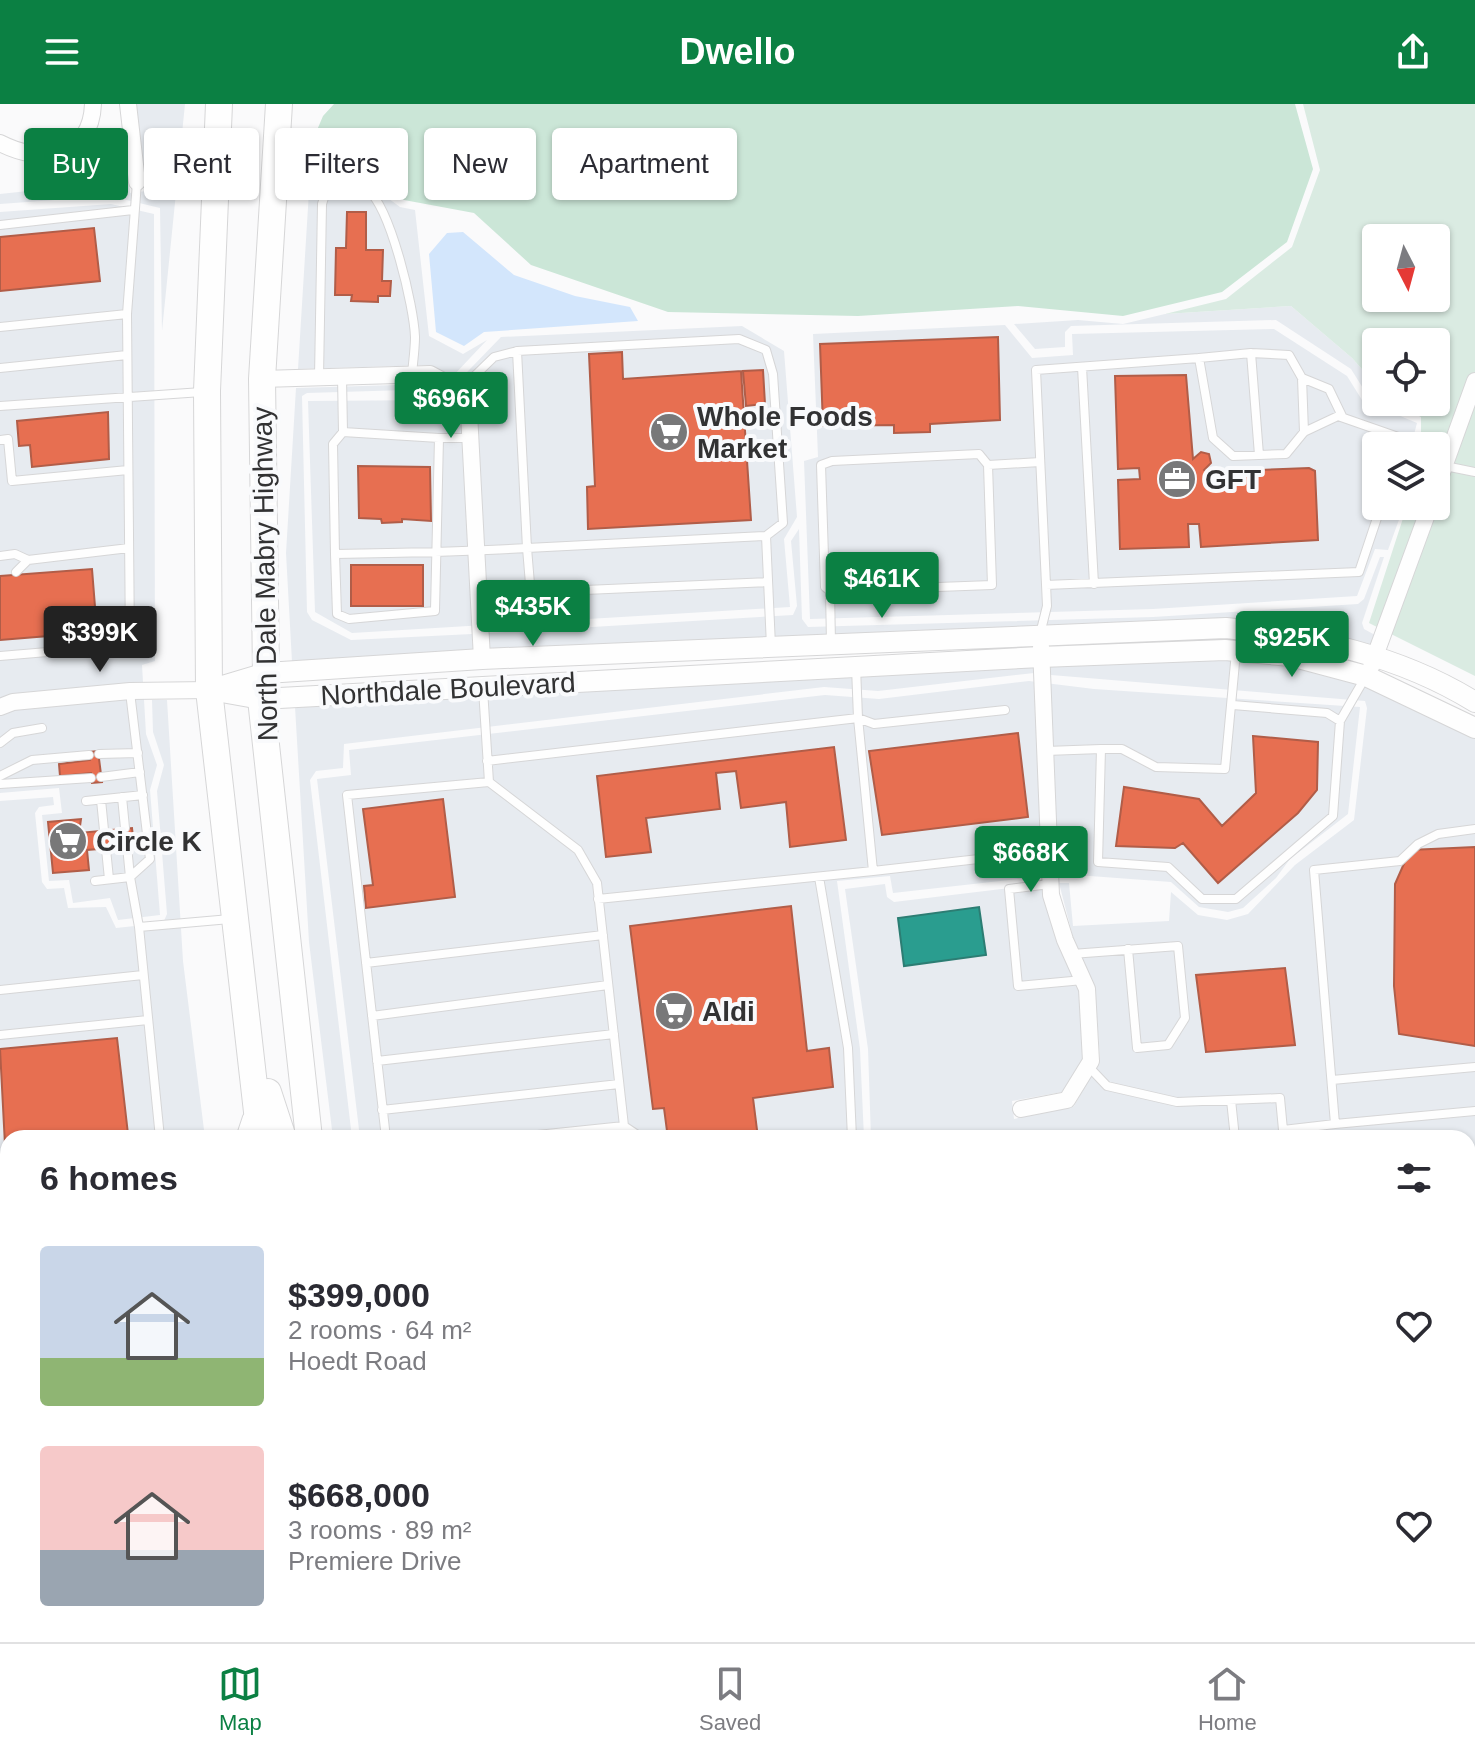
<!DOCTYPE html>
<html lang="en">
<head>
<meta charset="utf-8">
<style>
	body { margin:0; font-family:Helvetica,sans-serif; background:#f2f2f3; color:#2b2b33; height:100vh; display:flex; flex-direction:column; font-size:30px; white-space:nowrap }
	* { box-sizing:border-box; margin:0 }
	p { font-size:26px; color:#7c7c81 }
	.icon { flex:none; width:44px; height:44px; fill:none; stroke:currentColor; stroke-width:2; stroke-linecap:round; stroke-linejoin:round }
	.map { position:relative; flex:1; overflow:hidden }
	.details { position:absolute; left:0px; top:1026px; width:1476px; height:512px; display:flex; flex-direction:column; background:#fff; border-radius:24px 24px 0 0; box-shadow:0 2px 6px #0004 }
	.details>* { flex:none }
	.guide { position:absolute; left:24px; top:24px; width:800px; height:72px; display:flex; gap:16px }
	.needle { width:52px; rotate:174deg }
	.controls { position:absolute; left:1362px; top:120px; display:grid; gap:16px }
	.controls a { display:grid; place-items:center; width:88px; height:88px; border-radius:8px; background:#fff; box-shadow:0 2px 6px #0004; font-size:40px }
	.price { position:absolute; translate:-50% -68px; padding:0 18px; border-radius:8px; background:#0b8043; color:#fff; font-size:26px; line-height:52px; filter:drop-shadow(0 2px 4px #0008) }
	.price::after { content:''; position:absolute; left:50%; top:48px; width:24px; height:18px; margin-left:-12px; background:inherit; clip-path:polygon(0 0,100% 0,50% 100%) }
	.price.on { background:#222; color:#fff }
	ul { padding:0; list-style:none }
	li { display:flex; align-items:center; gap:24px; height:200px; padding:0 40px }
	li span { display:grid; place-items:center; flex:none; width:224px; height:160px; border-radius:8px; color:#555 }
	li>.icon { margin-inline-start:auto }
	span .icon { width:96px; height:96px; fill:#fffc; stroke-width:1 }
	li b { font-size:34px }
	h2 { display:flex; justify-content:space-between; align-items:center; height:96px; padding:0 40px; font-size:34px }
	.pill { padding:0 28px; border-radius:8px; background:#fff; box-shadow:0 2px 6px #0004; font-size:28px; line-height:72px }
	.pill.on { background:#0b8043; color:#fff }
	header { display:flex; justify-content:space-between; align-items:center; height:104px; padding:0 40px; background:#0b8043; color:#fff; font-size:36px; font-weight:700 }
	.dock { display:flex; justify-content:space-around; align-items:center; height:112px; border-top:2px solid #e1e1e2; background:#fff; font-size:22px; color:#7c7c81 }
	.dock a { display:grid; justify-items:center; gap:4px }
	.dock .on { color:#0b8043 }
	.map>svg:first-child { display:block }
	.built { fill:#e7ebf0 }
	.green { fill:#daebe2; fill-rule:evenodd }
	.forest { fill:#cbe6d7 }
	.water { fill:#d3e6fc }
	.shops { fill:#e76f51; stroke:#b15d48; stroke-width:2 }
	.schools { fill:#2a9d8f; stroke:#2c7d73; stroke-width:2 }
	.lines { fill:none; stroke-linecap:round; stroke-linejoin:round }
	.service-casing { stroke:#d6d6d7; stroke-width:10 }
	.minor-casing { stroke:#d6d6d7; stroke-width:18 }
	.tertiary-casing { stroke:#d6d6d7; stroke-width:22 }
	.primary-casing { stroke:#d6d6d7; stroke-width:28 }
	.service { stroke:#fefefe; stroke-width:8 }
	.minor { stroke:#fefefe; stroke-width:16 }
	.tertiary { stroke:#fefefe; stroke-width:20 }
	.primary { stroke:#fefefe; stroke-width:26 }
	.labels { text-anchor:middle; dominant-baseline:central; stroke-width:8; stroke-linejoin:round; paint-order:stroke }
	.poi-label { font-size:28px; font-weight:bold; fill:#323233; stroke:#f9fafc; text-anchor:start }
	.street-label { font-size:28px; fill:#323233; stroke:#f9fafc }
</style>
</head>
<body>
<header><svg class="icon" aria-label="menu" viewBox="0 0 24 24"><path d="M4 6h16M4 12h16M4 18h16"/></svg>Dwello<svg class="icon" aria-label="share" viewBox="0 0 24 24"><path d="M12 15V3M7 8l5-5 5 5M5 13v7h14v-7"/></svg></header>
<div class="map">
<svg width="1475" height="1538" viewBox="0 0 1475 1538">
	<rect width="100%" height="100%" fill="#fafafb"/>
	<path class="built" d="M136,0H185L162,227L160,104L110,92L0,100V90L129,76L130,89L146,87Z
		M311,55L354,69L400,103L415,106L429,232L463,250L487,236L453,272L430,261L298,265Z
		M111,100L154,110L155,557L142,561L146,630L157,661L150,686L160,811L118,816L110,794L73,799L69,776L49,777L42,711L62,709L59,684L0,689V108Z
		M1291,202L1352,254L1376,281V293L1366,289L1351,265L1276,216L1071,222L1065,228V243L1035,245L1014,220L1078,216L1123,220L1165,210Z
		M1005,221L1032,254L1073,251L1072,230L1274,225L1347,272L1362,296L1417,319L1411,342H1376V402H1404L1388,446L1375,445L1357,492L1153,505L810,515L804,357L818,353L813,230Z
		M742,222L784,247L797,413L784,435L790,503L352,529L315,508L308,297L440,296L501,233Z
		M429,280L439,285L307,289L302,292L307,508L312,516L351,536L472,530L473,546L292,558L286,449L296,284Z
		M799,425L802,515L808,523L1153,513L1358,500L1364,495L1380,453H1384L1362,519L1364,525L1375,531L1371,541L1297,522L1225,515L490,545L489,529L793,511L797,502L791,437Z
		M1225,556L1290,562L1363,581L1450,619L1475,634V1111H1468V1034H871L868,945L845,785L885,780L887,793L894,798L1042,780L1057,839L1079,887L1083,954L1062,988L1012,997L1014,1015L1074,1002L1100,956L1095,884L1073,833L1059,779H1069L1073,822L1169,817L1171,788L1198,811L1227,816L1248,810L1295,761L1354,716L1367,604L1365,597L1051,571L1050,562Z
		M1033,562L1034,569L878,587L824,583L344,640L343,664L316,667L310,676L352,1034H333L309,838L295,603L481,593L486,597L488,593Z
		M1029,577L1094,585L1360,603L1348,710L1290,755L1276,774L1243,804L1228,808L1199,803L1171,778L1063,770L893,789L890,772L837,777L860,945L864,1034H360L317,675L351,671L349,646L825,591L879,595Z
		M152,596H167L183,857L205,1034H8V1076L0,1077V697L53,693L54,701L39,703L35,709L42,778L47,785L64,784L68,804L106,803L116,824L163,819L167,810L157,687L164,661L153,628Z
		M0,1085H8V1530H248L249,1538H0Z
		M438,1530H901L902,1538H439Z
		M1033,1530H1346L1335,1538H1026Z"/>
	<path class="green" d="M1303,0H1475V572L1369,519L1407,402H1436V342H1426L1421,332V313L1391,298H1436V238H1376V281L1352,254L1291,202L1165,210L1226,195L1292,143L1320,66ZM1376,134H1436V194H1376Z"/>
	<path class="forest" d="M334,0H1295L1313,65L1287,138L1222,188L1123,212L1018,202L858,212L668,208L531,161L474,109L404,96L357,62L309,45L323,12Z"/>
	<path class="water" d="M463,128L514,171L575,192L630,203L638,217L484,228L464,242L436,228L429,150L447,129Z
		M930,1530H1023L1017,1538H930Z"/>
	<path class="shops" d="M347,108H366V146H383L382,177H391L390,192H378V198L351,197L352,191H335L336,144H346Z
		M94,124L100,177L0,187V133Z
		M998,233L1000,316L930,320V328L894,329V321L823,322L820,240Z
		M622,248L623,275L741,267L751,416L588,425L587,383L595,382L589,250Z
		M763,266L765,300L746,302L743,267Z
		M1186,271L1193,355L1201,348L1209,350L1211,359L1204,366L1206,368L1309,364L1315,367L1318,436L1201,443L1199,420H1188L1189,443L1120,445L1118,376L1140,375L1139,364L1118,365L1115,272Z
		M108,308L109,355L32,363L30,341L19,342L17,317Z
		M358,362L430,363L431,417L402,415V418L382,419L381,415L359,414Z
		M351,461H423V502H351Z
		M92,465L97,528L0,536V472Z
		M1018,629L1028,713L882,731L869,647Z
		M1253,632L1318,638L1317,686L1298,709L1218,779L1183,739L1175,744L1116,742L1124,683L1199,695L1222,722L1256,689Z
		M834,643L846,736L790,743L786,698L741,704L736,667L716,669L720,705L646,714L651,748L606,753L597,672Z
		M98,647L102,678L92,679L91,669L60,672L59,660L90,656L89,648Z
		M443,695L455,793L366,804L364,782L373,781L363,705Z
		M81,715L79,729L132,724L134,742L87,746L89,766L53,769L48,718Z
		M1475,743V942L1399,930L1394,882L1395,780L1410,746Z
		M791,802L807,947L829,944L833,983L753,994L758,1034H675L667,1027L664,1004L653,1005L630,822Z
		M1285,864L1295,941L1206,948L1196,871Z
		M117,934L128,1030L8,1034L5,1041L0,945Z
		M719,1530H852L853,1538H720Z"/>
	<path class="schools" d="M979,803L986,851L904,862L898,814Z
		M1176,1530H1231L1235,1536L1181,1538Z"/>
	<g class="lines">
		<g class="service-casing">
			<path id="service" d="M0,121L133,106
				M0,223L127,210
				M517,247L739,235L766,246L773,270L783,419L766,432L771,542
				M1251,249L1289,251L1302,274L1304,328
				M1199,254L1251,249L1259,351
				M1082,263L1094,480
				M0,264L127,251
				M319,273L322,100L327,84C340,81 356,76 368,86C391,105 414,203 415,233C415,245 413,258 412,270
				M342,273L343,328L439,334L435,507L349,515L337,510L335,450C399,449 463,448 527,444L517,247L494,253L460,286
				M1302,274L1329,285L1342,312
				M0,302L202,288
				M439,334H470
				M1404,335L1423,342
				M0,336L8,335L12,377L128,366
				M988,361L979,350L832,357L821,361L825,483L830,487L992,481L988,361L1040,358
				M1445,362L1475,368
				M766,432L527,444L530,480L539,488L768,478
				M335,450L333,340L343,328
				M0,452L15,450L28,456L129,444
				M16,468L28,456
				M1046,481L1359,468L1381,402
				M830,487L831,539
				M1040,530L1047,502L1036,266L1199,254L1213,334L1233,352L1286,350L1304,328L1338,312L1404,335L1402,342
				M1236,548L1225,665L1156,663L1122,645H1101L1098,758L1168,763L1202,795H1236L1333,712L1340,617L1366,572
				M0,552L130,541L127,210L137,78
				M483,585L489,678L578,746L597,779L624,1022L508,1034
				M130,588L150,755L130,773L139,823L230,815
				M1233,601L1327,609L1340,617
				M1005,606L874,620L858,614L873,767L1049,747
				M0,639L13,629L42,624
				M1046,647L1101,645
				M99,650L138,649
				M487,657L858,614L856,563
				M0,672L32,656L89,651
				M101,673L140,668
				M0,680L91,674
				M122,693L125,724
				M101,696L104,726
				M86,697L143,691
				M1475,725L1438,730L1418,740L1400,757L1314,766L1335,1020L1475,1007
				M106,745L109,775
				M819,773L848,944L852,1034
				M95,777L130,773L127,742
				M1050,780L1009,785L1018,882L1083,876
				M598,795L873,767
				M139,823L160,1034
				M1072,850L1178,842L1185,914L1168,941L1137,944L1128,845
				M366,859L603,831
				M0,886L143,871
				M372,912L608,881
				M0,931L148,916
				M377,957L614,930
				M1088,962L1107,982L1177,998L1280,994L1283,1026L1335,1020
				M1332,976L1475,963
				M1231,996L1235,1034
				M382,1006L619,980
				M624,1022L642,1034
				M240,1034L247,1013
				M386,1034L347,691L489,678
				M1468,1049L1475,1048
				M0,1097L8,1096
				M1468,1100L1475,1099
				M0,1153L6,1152
				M0,1201L8,1200
				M0,1248L8,1247
				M0,1293L8,1292
				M0,1346L8,1345
				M1468,1347L1475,1349
				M1468,1387L1475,1389
				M0,1392L8,1391
				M0,1437L8,1436
				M0,1484H8
				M451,1530L452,1538
				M692,1530L693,1538
				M876,1530V1538
				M14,1538L95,1530
				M291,1538L293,1530
				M562,1538L624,1530"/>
		</g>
		<g class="minor-casing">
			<path id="minor" d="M128,0L137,78
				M0,39C40,60 91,55 93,0
				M262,275L430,270L460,286L469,309L482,555
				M1436,385L1475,277
				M1371,563L1430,402
				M0,603L13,598L130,587L209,586
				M1021,1005L1067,996L1091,957L1087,885L1065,836L1051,791L1041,543
				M1448,1538L1461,1530"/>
		</g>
		<g class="tertiary-casing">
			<path id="tertiary" d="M209,586L266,569L482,555L1226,524C1313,533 1399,551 1475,598
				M216,587L261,595L1041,553L1225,546L1291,552L1366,572L1475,624
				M1468,1455L1475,1447
				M1353,1538L1364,1530"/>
		</g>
		<g class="primary-casing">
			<path id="primary" d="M219,0L207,287L209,586L260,1034
				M279,0L262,275L266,569L261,595L309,1034
				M268,988L283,1034
				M313,1530L314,1538
				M365,1530L366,1538"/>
		</g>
		<use href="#service" class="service"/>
		<use href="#minor" class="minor"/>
		<use href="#tertiary" class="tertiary"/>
		<use href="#primary" class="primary"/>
	</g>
	<defs>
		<g id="supermarket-disc" transform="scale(2)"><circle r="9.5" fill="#787879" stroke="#f9fafc"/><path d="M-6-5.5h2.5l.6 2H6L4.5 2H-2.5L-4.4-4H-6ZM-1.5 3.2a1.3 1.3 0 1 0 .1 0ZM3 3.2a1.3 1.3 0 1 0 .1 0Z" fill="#fff"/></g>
		<g id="office-disc" transform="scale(2)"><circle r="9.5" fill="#787879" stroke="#f9fafc"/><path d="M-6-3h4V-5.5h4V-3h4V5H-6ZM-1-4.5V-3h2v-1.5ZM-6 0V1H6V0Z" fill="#fff"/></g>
	</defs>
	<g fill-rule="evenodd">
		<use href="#supermarket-disc" x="669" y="328"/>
		<use href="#office-disc" x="1177" y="375"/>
		<use href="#supermarket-disc" x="68" y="737"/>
		<use href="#supermarket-disc" x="674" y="907"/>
	</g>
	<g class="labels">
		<g class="poi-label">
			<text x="697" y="312">Whole Foods<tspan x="697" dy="32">Market</tspan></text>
			<text x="1205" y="375">GFT</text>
			<text x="96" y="737">Circle K</text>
			<text x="702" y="907">Aldi</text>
		</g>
		<g class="street-label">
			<text transform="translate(265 470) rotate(-91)">North Dale Mabry Highway</text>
			<text transform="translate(448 585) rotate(-3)">Northdale Boulevard</text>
		</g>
	</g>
</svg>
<div class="controls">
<a><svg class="needle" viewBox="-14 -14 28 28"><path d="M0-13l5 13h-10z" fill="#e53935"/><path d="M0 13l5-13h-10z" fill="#7c7c81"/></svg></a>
<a><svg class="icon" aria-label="locate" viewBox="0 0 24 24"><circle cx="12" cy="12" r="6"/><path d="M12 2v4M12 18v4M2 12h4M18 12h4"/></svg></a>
<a><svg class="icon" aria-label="layers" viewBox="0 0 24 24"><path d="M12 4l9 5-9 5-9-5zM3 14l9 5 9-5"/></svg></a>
</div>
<b class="price" style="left:451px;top:336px">$696K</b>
<b class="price" style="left:882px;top:516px">$461K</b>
<b class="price" style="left:533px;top:544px">$435K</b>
<b class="price on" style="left:100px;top:570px">$399K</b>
<b class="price" style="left:1292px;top:575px">$925K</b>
<b class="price" style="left:1031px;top:790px">$668K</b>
<div class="guide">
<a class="pill on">Buy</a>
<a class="pill">Rent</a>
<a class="pill">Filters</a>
<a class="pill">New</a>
<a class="pill">Apartment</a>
</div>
<section class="details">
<h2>6 homes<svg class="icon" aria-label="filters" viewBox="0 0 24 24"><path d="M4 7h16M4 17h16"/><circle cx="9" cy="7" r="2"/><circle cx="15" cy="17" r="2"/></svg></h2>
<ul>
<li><span style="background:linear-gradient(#c9d6e8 70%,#8fb573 0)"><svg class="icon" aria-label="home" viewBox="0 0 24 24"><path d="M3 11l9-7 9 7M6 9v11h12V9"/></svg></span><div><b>$399,000</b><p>2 rooms · 64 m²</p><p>Hoedt Road</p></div><svg class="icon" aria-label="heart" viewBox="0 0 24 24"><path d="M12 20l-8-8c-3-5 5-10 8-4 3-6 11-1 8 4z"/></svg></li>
<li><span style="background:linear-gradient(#f6c9c9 65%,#9aa5b1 0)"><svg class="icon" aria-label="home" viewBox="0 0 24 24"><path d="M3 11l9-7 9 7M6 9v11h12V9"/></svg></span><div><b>$668,000</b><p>3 rooms · 89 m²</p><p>Premiere Drive</p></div><svg class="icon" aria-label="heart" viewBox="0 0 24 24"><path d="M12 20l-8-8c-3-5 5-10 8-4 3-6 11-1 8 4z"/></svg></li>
</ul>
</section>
</div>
<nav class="dock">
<a class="on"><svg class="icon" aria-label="map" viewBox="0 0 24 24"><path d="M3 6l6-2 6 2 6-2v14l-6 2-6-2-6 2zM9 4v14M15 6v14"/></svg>Map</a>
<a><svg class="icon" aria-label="saved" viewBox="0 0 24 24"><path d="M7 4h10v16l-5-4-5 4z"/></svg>Saved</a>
<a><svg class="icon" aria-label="home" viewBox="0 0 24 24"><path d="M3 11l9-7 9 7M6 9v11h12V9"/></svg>Home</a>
</nav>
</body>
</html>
